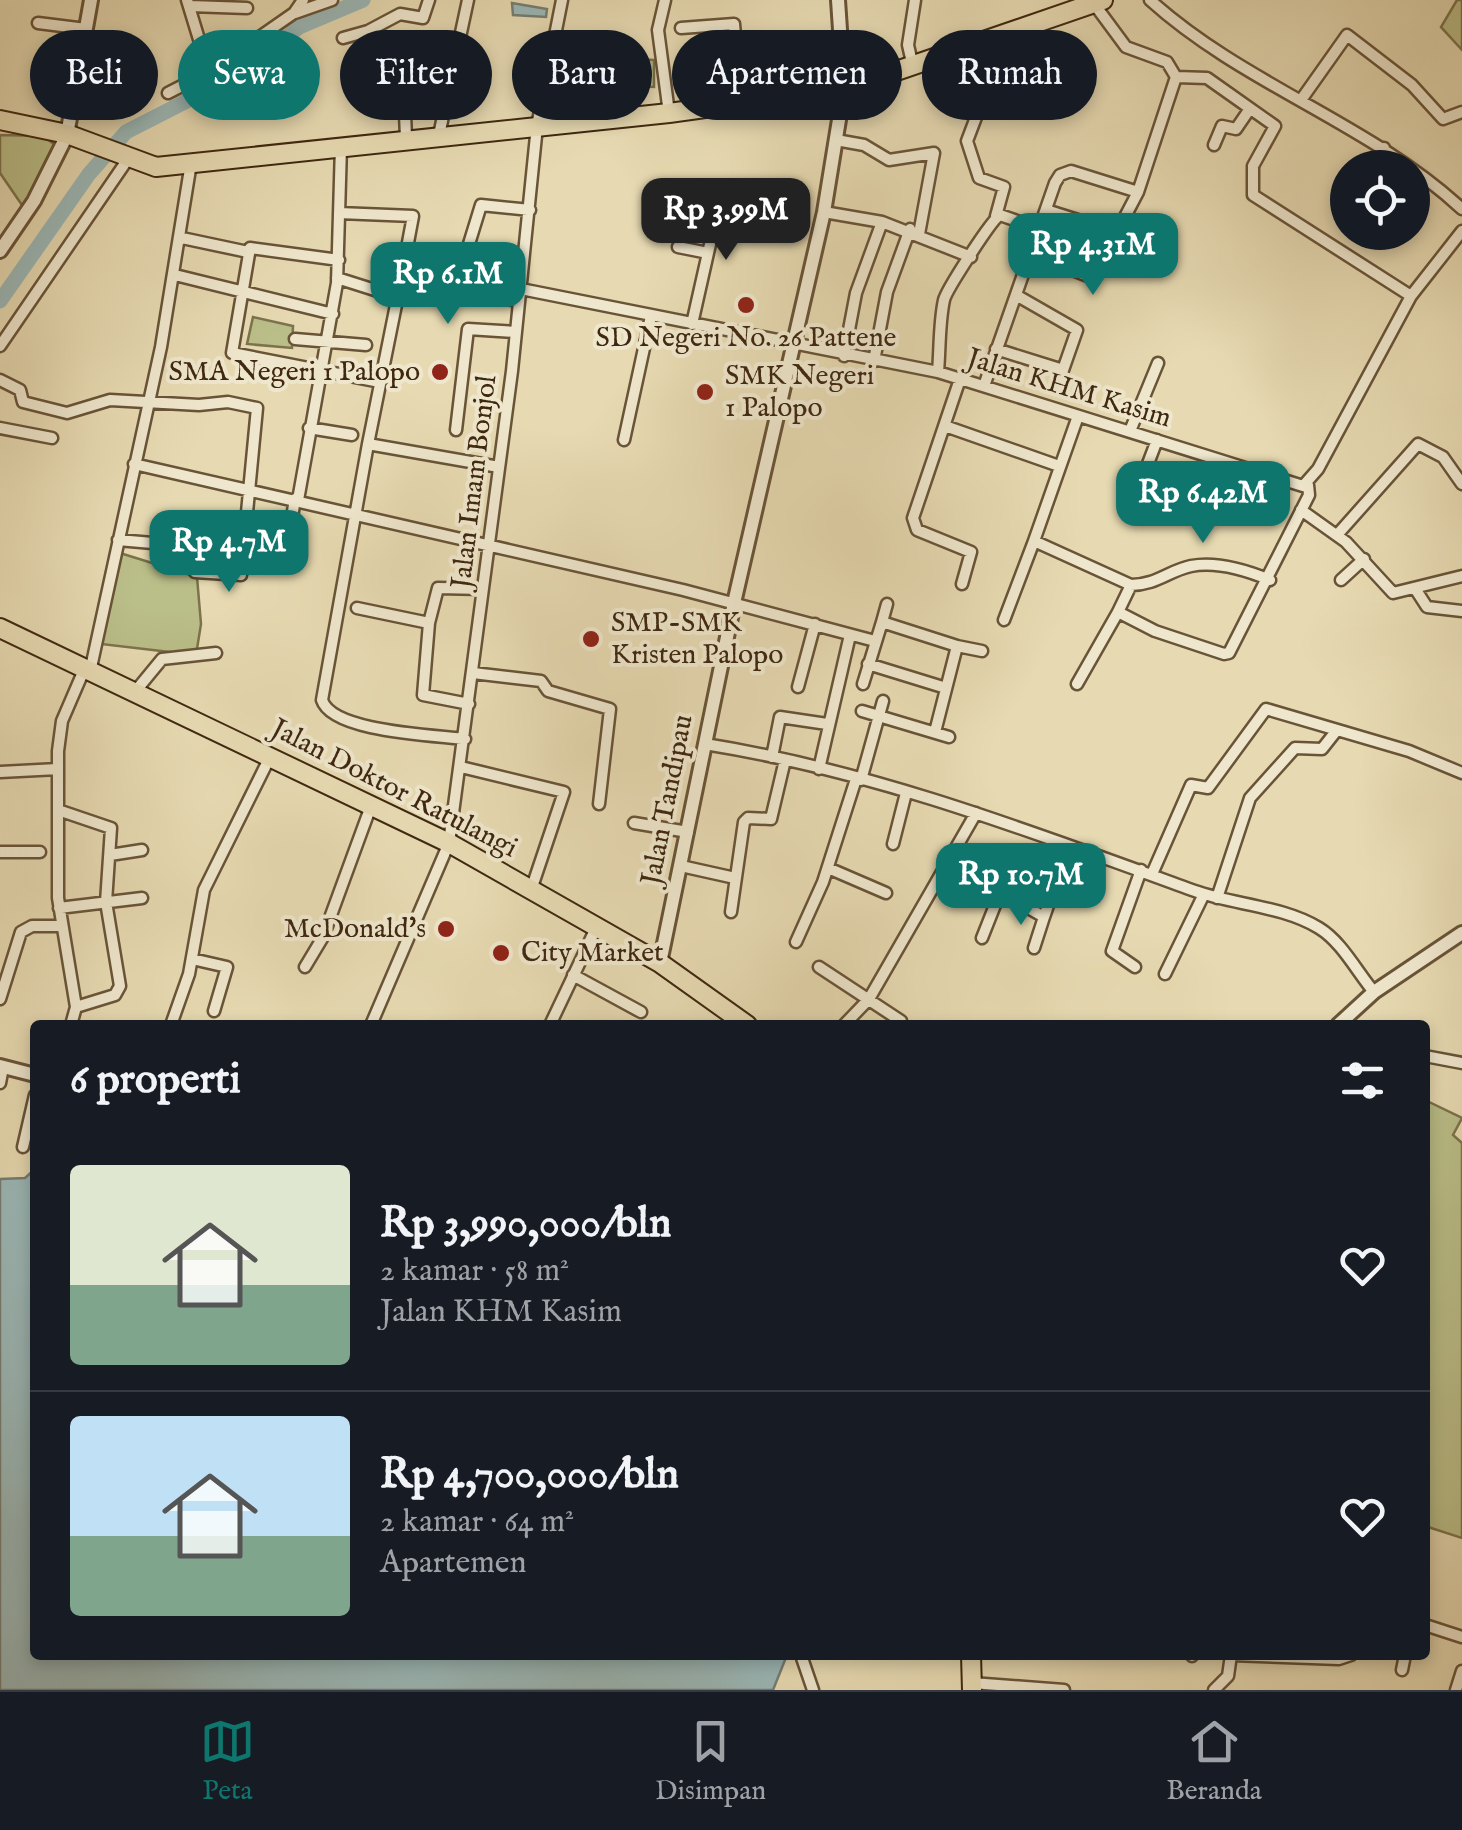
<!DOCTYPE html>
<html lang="id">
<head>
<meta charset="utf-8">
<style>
	body { margin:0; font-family:"IM FELL English",serif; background:#242831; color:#f1f3f6; height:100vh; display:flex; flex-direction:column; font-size:38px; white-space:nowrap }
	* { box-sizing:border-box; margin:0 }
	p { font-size:32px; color:#9ea1a6 }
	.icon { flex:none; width:55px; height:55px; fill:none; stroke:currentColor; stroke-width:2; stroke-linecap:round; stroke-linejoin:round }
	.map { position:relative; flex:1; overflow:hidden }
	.sheet { position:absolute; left:30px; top:1020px; width:1400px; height:640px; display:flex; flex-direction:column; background:#171b24; border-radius:10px; box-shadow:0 5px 15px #0003 }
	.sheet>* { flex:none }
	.top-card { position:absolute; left:30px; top:30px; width:1402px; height:90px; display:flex; gap:20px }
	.buttons { position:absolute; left:1330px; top:150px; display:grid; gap:20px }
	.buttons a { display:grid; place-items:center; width:100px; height:100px; border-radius:50%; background:#171b24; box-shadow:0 5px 15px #0003; font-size:50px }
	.price { position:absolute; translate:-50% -85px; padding:0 22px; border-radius:20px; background:#0f766e; color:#fff; font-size:32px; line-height:65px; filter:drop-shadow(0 2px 5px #0008) }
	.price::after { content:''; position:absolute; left:50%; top:60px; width:30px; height:22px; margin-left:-15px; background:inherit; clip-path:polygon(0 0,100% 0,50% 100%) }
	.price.selected { background:#222; color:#fff }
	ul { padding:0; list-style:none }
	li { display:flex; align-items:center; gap:30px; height:250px; padding:0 40px }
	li+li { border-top:2px solid #363941 }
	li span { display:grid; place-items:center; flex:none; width:280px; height:200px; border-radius:10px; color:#555 }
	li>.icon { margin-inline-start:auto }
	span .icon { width:120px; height:120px; fill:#fffc; stroke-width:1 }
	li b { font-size:42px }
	h2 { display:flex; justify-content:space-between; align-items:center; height:120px; padding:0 40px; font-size:42px }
	.chip { padding:0 35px; border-radius:45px; background:#171b24; box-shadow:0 5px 15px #0003; font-size:35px; line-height:90px }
	.chip.selected { background:#0f766e; color:#fff }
	.menu { display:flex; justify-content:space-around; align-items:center; height:140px; border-top:2px solid #363941; background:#171b24; font-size:28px; color:#9ea1a6 }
	.menu a { display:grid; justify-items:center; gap:5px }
	.menu .selected { color:#0f766e }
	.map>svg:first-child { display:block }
	.green { fill:#babe88; stroke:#7c734c; stroke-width:2.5 }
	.water { fill:#9bb8b7; stroke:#767e74; stroke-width:2.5 }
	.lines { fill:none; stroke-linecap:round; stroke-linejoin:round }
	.river { stroke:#9bb8b7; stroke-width:15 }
	.minor-casing { stroke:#695438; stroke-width:15 }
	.tertiary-casing { stroke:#695438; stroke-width:18 }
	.trunk-casing { stroke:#3f2810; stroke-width:22 }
	.minor { stroke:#efe7cd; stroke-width:10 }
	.tertiary { stroke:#efe7cd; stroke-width:12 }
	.trunk { stroke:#e7dab2; stroke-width:18 }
	.poi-dot { fill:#8f2418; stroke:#efe7cd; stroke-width:4 }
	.labels { text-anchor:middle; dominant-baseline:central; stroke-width:8; stroke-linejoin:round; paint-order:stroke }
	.poi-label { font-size:28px; fill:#3f2810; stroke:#efe7cd; text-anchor:start }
	.street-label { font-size:28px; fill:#3f2810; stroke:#efe7cd }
</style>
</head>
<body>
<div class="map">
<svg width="1462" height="1690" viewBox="0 0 1462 1690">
	<rect width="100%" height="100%" fill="#e7dab2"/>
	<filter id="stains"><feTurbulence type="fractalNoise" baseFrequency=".002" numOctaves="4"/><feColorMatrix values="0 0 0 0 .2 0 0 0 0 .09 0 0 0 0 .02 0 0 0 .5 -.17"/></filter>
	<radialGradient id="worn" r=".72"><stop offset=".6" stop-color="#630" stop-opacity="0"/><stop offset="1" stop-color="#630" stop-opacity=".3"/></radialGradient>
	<path class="green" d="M1457,0H1462V50L1441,27Z
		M631,59L654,60V87L630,86Z
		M0,135L44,136L56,146L24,208L0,173Z
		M253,317L293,326L292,348L247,344Z
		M120,553L197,577L201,624L196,655L101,644Z
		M1425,1100L1462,1118L1453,1135L1462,1143V1538L1425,1526Z"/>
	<path class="water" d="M512,3L547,9L546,17L513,15Z
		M35,1169V1655H787L773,1690H0V1179L25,1178Z"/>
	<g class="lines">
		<path class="river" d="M0,301L89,174L126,132L247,70L299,27L363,0"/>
		<g class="minor-casing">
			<path id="minor" d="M187,0L209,72L294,13L303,0
				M665,0L658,30L669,113
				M1150,0C1244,85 1369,123 1462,209
				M1092,1L1126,47L1167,62L1176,77
				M190,6L247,8
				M295,13L332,0
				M38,23L86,29
				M681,28L734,24L741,104
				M343,38L368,31L400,14L423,18L429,0
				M995,39L989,83L967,141L979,178L1004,187L996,216
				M913,67L908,45L915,0
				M573,69L583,84L599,89
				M404,89L406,138
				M168,93L209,72
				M1301,100L1347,35L1412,85L1443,119L1462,112
				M601,119L599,89L613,75L612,40
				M439,135L468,0
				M836,140L864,145L889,160L934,153L919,234
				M1214,145L1222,126L1236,129L1249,110
				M1375,168L1374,161L1384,148
				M1138,192L1176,77L1207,78L1275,126L1253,166V195L1411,296
				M1046,210L1119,233
				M824,212L882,222L856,293L844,356
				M339,213L413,216L400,285
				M882,222L971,257
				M182,238L248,252
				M469,244L481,205L530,210
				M678,247L708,253L692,324
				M708,253L720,201
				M339,260L250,248L232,353L380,382
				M175,275L333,314
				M337,278L397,297
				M521,289L938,372L1303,486L1318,469L1411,296L1462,231
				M1016,295L1077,330L1063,370
				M295,339L366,345
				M0,346L130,156
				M996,349L1063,370L1059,381
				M874,361L887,292L910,229
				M938,372C940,349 939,323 944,300C946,291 991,220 1000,215L1040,229
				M960,379L913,518L917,530L971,552L962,584
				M0,380L20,390L23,402L67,413L110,400L199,405L228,402L257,408L241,575L195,572L187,546L118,540
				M984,386L1055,183L1060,175L1071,171L1138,192L1093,278L1031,254
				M1078,416L1034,541L1131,585L1118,612L1155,631L1224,654L1229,653L1309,495L1308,485
				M945,426L1059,466
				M0,428L52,438
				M309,428L352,435
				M456,430L468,329L516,332
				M1130,431L1158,363
				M624,440L651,316
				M368,444L400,285L519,301
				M134,464L683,590L875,641
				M1138,490L1157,440
				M298,500L337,283L341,146
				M1301,510L1346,542L1393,593L1462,576
				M1337,535L1418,444L1443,457L1462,484
				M275,536L289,535L295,499
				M1341,580L1364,559
				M1131,585C1156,585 1168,571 1191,566C1217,561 1246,570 1270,580
				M1416,590L1427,607L1462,611
				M357,608L429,623L423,695L469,704
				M1004,620L1034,541
				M882,622L887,604
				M429,623L438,588L483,589
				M957,646L982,651
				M868,664L946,688
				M90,672L161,347L191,163
				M473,673L541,681L548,691L610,709L599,804
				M863,684L882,622L957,646L935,732
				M1077,684L1118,612
				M798,687L815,624
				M134,693L162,659L216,653
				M862,711L949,737
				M465,739C434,735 332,732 322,700L368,444L499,467
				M705,744C874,771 1035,833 1195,891C1235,905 1283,906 1319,928C1342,942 1357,972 1374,992
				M772,757L780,717L827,724
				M461,767L564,792L531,890
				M819,769L850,635
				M0,772L58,769
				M861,780L883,701
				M58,810L111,828L106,902L120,986L115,995L76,1007L58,898V751L62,721L84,670
				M634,823L688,832
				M893,844L906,793
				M0,852H40
				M110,855L142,850
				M948,862L1044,917L1059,874
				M681,866L735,878
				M828,868L886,893
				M1152,874L1191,785L1208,788L1266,709L1409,751L1462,773
				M1217,898L1250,798L1295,748L1322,749L1337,730
				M59,908L142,898
				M731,912L744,822L748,818L771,819L785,760
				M982,938L999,895
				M796,942L823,882L856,779
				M1034,948L1044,917
				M192,959L227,967L214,1011
				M305,967L323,937L371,806
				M819,967L901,1021
				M1135,967L1112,951L1141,870
				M1165,974L1204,894
				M573,975L641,1012
				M0,999L21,932L32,926H62
				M71,1025L76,1007
				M171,1025L189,974L204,890L270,757
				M371,1025L449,843L512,371L537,126L562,0
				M550,1025L597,926
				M844,1025L869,999L976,813
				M1425,1056L1462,1063
				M0,1083L3,1067
				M23,1147L35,1095
				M1425,1625L1462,1637
				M801,1655L813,1690
				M1231,1655L1339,1659L1351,1655
				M1192,1656V1655
				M1402,1670L1405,1655
				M972,1683L1064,1690
				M1214,1690L1228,1676L1231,1655
				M1456,1690L1462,1671"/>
		</g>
		<g class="tertiary-casing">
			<path id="tertiary" d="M0,251L34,201L67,135L91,0
				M660,963L734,603L824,212L844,89L838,0
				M1338,1025L1374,992L1462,933
				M0,1066L35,1075"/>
		</g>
		<g class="trunk-casing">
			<path id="trunk" d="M0,120L67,134L156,167L669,113L844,89L1103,0
				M0,628L449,843L660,963L747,1025
				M971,1655L972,1690"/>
		</g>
		<use href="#minor" class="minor"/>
		<use href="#tertiary" class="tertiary"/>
		<use href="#trunk" class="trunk"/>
	</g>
	<g class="poi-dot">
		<circle cx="746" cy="305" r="10"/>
		<circle cx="440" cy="372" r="10"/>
		<circle cx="705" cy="392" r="10"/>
		<circle cx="591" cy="639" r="10"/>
		<circle cx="446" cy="929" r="10"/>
		<circle cx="501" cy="953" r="10"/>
	</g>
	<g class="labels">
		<g class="poi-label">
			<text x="746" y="338" text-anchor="middle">SD Negeri No. 26 Pattene</text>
			<text x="420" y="372" text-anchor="end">SMA Negeri 1 Palopo</text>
			<text x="725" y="376">SMK Negeri<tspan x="725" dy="32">1 Palopo</tspan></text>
			<text x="611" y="623">SMP-SMK<tspan x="611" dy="32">Kristen Palopo</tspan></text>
			<text x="426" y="929" text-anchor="end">McDonald's</text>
			<text x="521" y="953">City Market</text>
		</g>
		<g class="street-label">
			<text transform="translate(1069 389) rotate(17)">Jalan KHM Kasim</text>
			<text transform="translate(475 482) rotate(-83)">Jalan Imam Bonjol</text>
			<text transform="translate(394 789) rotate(27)">Jalan Doktor Ratulangi</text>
			<text transform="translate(668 800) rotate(-79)">Jalan Tandipau</text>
		</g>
	</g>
	<rect width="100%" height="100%" filter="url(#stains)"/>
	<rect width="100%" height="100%" fill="url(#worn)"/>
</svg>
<div class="buttons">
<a><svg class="icon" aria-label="locate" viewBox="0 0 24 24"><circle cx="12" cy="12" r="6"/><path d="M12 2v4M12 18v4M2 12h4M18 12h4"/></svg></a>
</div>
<b class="price selected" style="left:726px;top:263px">Rp 3.99M</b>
<b class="price" style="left:1093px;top:298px">Rp 4.31M</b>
<b class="price" style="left:448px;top:327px">Rp 6.1M</b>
<b class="price" style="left:1203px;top:546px">Rp 6.42M</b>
<b class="price" style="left:229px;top:595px">Rp 4.7M</b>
<b class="price" style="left:1021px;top:928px">Rp 10.7M</b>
<div class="top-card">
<a class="chip">Beli</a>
<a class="chip selected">Sewa</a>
<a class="chip">Filter</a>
<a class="chip">Baru</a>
<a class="chip">Apartemen</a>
<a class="chip">Rumah</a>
</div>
<section class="sheet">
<h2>6 properti<svg class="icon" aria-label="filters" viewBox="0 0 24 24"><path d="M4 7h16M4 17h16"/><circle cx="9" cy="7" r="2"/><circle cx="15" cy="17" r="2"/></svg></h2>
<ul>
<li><span style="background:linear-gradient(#dfe7d0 60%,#7fa58c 0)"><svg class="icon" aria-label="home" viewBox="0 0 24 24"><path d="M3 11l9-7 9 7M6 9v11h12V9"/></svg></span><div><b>Rp 3,990,000/bln</b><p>2 kamar · 58 m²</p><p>Jalan KHM Kasim</p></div><svg class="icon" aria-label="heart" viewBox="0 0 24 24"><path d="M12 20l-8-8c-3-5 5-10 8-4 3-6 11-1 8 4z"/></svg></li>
<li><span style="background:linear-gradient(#bfe0f5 60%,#7fa58c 0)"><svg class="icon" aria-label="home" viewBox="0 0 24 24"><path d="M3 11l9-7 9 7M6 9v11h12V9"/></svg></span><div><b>Rp 4,700,000/bln</b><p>2 kamar · 64 m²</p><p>Apartemen</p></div><svg class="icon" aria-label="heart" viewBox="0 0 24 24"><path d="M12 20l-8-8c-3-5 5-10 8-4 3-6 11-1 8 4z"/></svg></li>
</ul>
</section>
</div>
<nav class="menu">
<a class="selected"><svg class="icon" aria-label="map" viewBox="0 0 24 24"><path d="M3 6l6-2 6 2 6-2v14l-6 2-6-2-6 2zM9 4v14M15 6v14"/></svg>Peta</a>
<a><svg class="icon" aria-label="saved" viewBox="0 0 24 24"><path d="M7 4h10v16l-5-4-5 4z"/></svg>Disimpan</a>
<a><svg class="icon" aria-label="home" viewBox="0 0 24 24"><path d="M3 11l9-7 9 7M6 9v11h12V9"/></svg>Beranda</a>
</nav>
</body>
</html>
